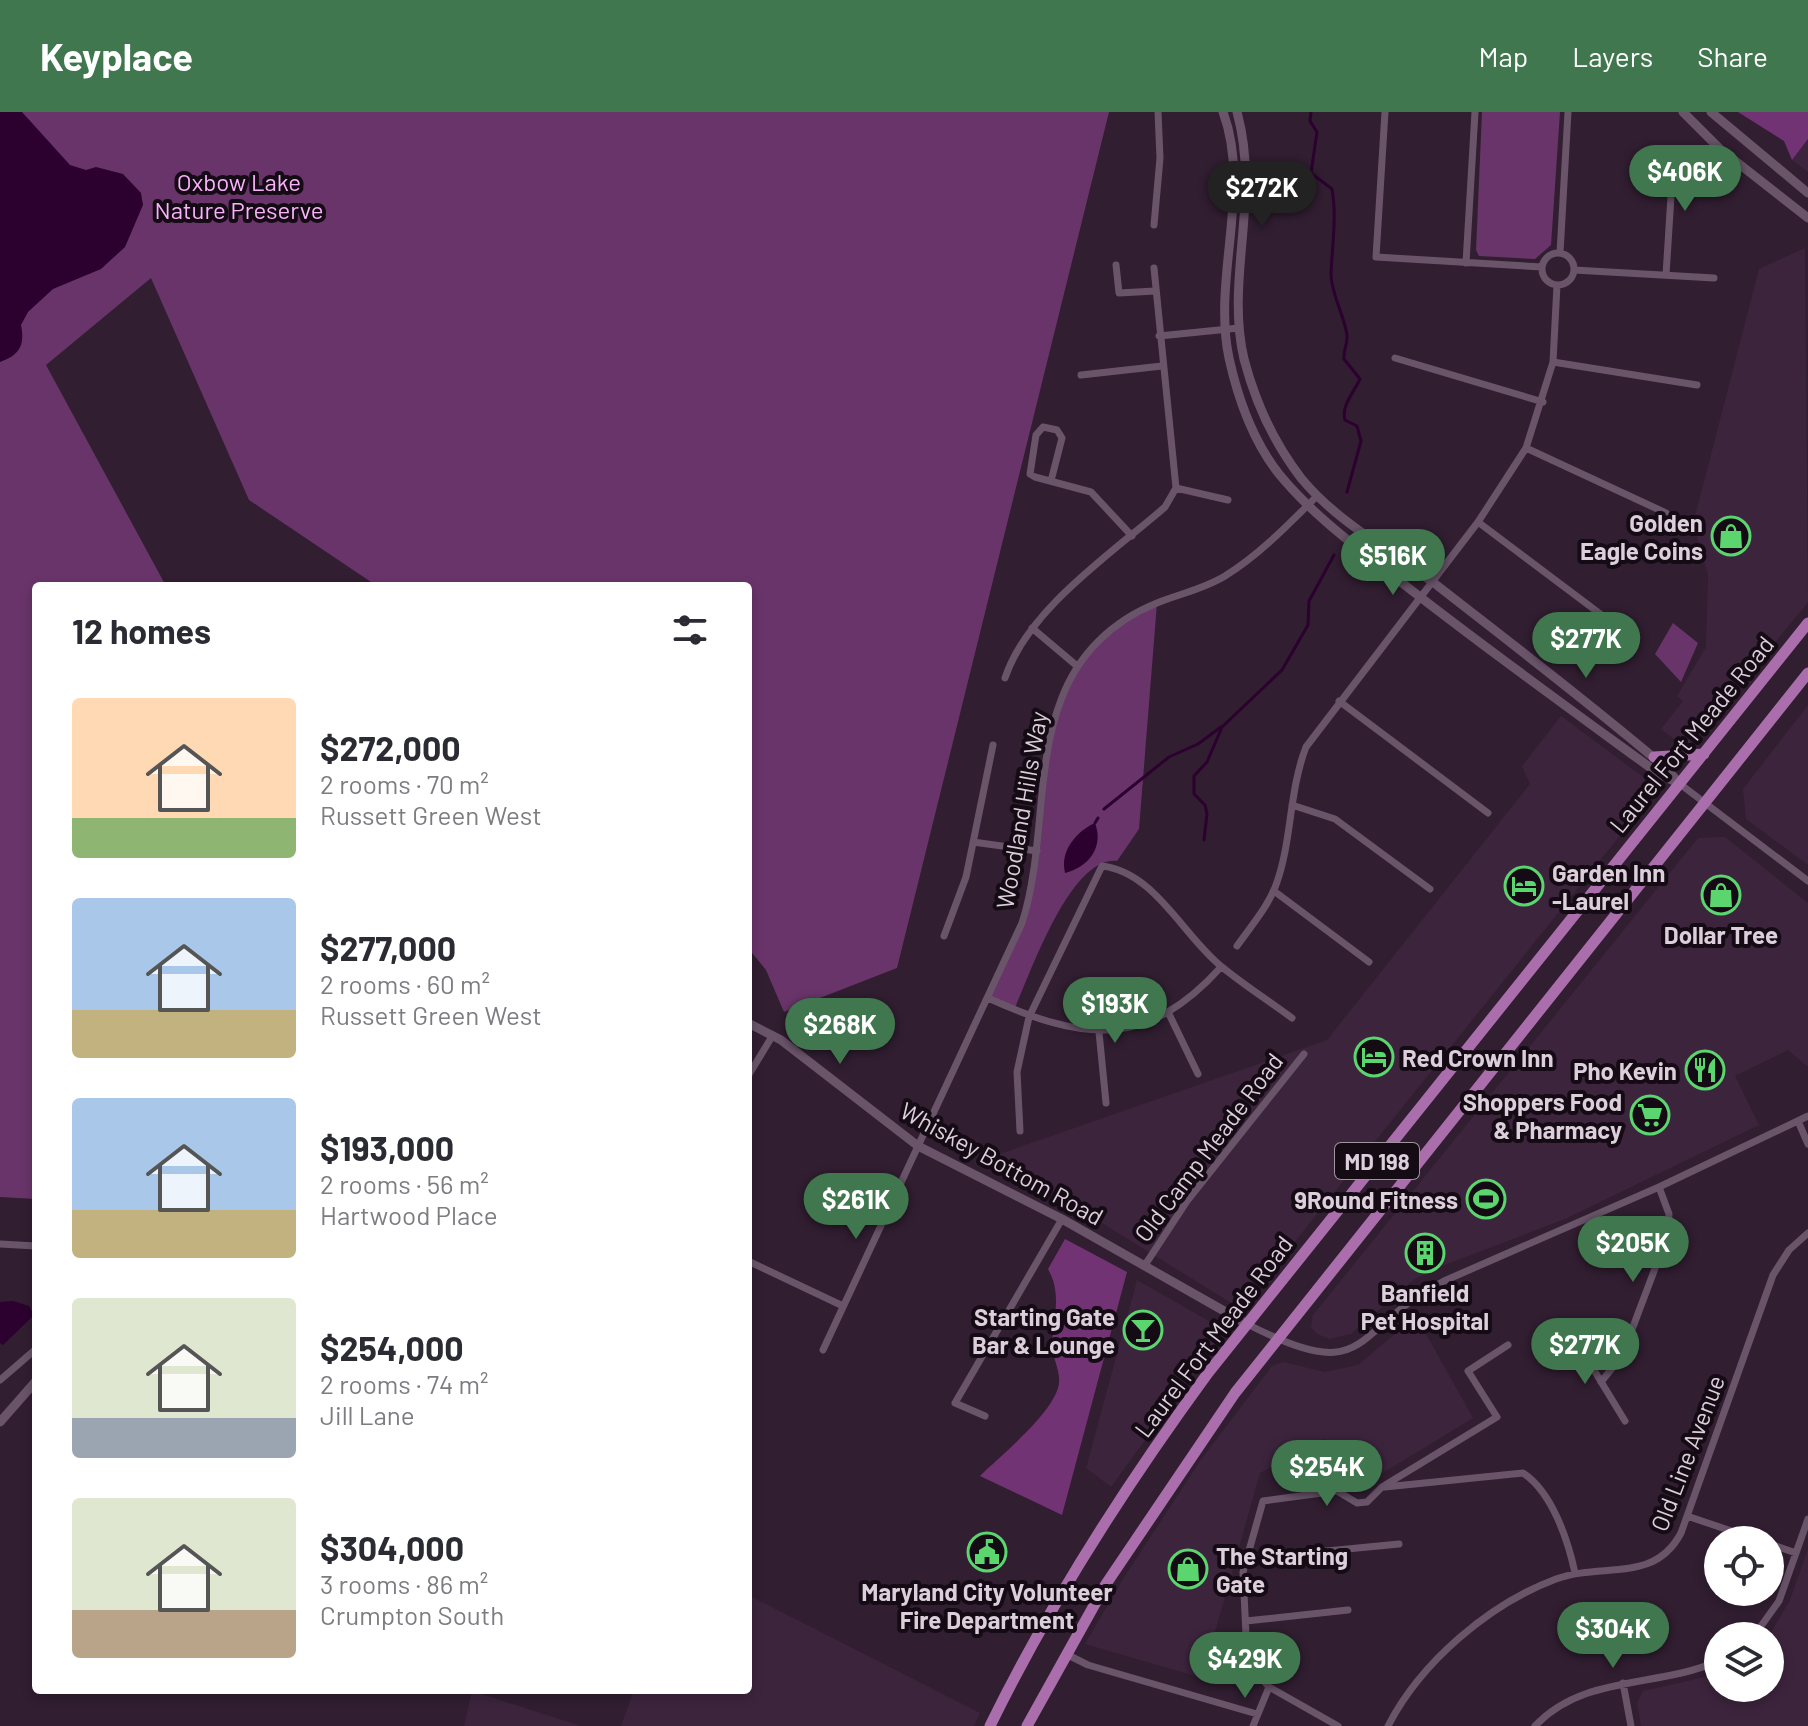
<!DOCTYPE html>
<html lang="en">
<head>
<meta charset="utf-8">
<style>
	body { margin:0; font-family:Barlow,sans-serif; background:#f2f2f3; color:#2b2b33; height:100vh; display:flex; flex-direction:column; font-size:30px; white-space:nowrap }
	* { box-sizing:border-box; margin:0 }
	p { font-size:26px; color:#7c7c81 }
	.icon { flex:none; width:44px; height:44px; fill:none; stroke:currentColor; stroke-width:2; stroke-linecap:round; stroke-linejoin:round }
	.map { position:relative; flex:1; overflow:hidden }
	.panel { position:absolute; left:32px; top:470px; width:720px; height:1112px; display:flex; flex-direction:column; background:#fff; border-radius:8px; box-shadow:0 4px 12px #0003 }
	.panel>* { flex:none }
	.fabs { position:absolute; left:1704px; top:1414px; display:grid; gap:16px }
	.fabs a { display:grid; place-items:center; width:80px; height:80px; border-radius:50%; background:#fff; box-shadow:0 4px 12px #0003; font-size:40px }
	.price { position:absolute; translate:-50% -68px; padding:0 18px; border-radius:28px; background:#41774e; color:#fff; font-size:26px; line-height:52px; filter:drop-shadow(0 2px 4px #0008) }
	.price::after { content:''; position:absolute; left:50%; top:48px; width:24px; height:18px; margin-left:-12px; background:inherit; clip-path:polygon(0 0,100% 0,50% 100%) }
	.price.selected { background:#222; color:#fff }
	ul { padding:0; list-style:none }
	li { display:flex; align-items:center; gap:24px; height:200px; padding:0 40px }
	li span { display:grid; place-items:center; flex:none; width:224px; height:160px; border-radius:8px; color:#555 }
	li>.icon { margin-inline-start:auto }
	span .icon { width:96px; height:96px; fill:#fffc; stroke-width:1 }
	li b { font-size:34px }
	h2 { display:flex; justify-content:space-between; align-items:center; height:96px; padding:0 40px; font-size:34px }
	header { display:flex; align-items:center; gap:48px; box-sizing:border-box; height:112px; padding:0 40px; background:#41774e; color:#fff }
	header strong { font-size:38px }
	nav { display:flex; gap:44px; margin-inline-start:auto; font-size:28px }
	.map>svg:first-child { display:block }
	.built { fill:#3c243d }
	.green { fill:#69346a }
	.forest { fill:#723375 }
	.water { fill:#2c002f }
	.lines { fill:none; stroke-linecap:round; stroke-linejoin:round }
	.stream { stroke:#2c002f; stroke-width:3 }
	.minor { stroke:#6a546a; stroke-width:7 }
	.tertiary { stroke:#6a546a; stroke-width:9 }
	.primary { stroke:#ab6ead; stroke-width:11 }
	.labels { text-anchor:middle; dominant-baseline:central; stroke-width:8; stroke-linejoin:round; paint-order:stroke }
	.shield { fill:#140b14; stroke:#a0949f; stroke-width:2 }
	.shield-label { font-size:22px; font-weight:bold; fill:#dccfdb }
	.park-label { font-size:24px; fill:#fab2fa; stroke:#140b14 }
	.poi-label { font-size:24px; font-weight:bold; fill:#dccfdb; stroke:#140b14; text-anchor:end }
	.street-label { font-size:24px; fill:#dccfdb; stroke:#140b14 }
</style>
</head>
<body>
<header>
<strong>Keyplace</strong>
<nav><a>Map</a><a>Layers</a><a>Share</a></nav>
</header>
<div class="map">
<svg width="1808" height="1614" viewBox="0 0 1808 1614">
	<rect width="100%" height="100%" fill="#311e31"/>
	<path class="built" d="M1808,27V60L1792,48Z
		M1805,136L1808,490L1688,638L1661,617L1683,589L1677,584L1706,535L1708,463L1693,412L1759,157Z
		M1808,593V753L1746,707L1743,677Z
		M1561,604L1658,676L1241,1197L1071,1092L974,1051L1327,928L1530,672L1522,654Z
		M1725,725L1808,791V955L1788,938L1735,964L1759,1013L1565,1107L1434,1157L1413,1168L1351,1222L1330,1227L1317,1222L1311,1215L1313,1203L1698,726Z
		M1137,1168L1209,1209L1217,1229L1111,1375L1086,1356Z
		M1416,1204L1473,1306L1355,1378L1324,1327L1260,1361L1202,1566L1085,1532L1123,1467L1200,1349L1272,1254L1283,1250L1325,1260L1358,1253Z
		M1808,1437V1614H1641L1637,1591L1643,1579L1718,1562V1576H1770L1769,1524L1790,1488Z
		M748,1483L980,1601L974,1614H621L634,1578H748Z
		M472,1579L581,1614H464Z"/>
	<path class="green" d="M0,0H1109L897,856L784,900L766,858L748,836V474H377L249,388L151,166L46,253L166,474H36V1087L0,1085Z
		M1482,0H1560L1551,133L1535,147L1479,144L1476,138Z
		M1157,491L1139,717L1117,749C1070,744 1031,861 1014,898L988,886L1022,811L1051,628L1068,571L1100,526Z
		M1673,511L1698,531L1681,570L1655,542Z"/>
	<path class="forest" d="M1738,0H1808V27L1792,48L1784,29Z
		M1065,1127L1127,1160L1062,1403L980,1364C1002,1342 1049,1305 1058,1276C1063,1260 1050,1244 1052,1228C1055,1202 1061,1180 1048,1157Z"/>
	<path class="water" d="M0,0H22L70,53L86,58L96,55L123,62L141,81L143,93L125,135L101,157L53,177L28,200L21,213C25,233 20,243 0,250Z
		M1095,711C1104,735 1089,755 1065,761C1060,740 1075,720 1095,711Z
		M13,1189L29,1194L34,1203L3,1233L0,1231V1190Z"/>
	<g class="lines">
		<path class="stream" d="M1311,0L1310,9L1317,20L1311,61L1332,77C1337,105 1332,134 1331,162C1331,181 1344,203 1347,223C1348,232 1343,238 1344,247L1360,267C1354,280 1341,294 1345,308L1357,314L1361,329L1347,380
			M1104,697L1169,645L1198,632L1221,615
			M1095,711L1098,706
			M1204,728L1207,702L1205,693L1194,682V664L1207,650L1222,615L1282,558L1308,513L1309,489L1334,443"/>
		<path class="minor" d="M1385,0L1376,145L1542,155
			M1154,113L1160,46L1158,0
			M1542 157a16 16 0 1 1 32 0a16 16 0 1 1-32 0Z
			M1560,141L1568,0
			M1466,151L1475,0
			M1116,153L1119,181L1155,179
			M1574,158L1714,166
			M1666,163L1674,37
			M1159,224L1239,216
			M1395,246L1543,290
			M1553,250L1697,273
			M1081,263L1162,254
			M1526,336L1666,401
			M1051,369L1062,326L1057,318L1043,315L1036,323L1030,362L1035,365L1091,380L1132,424
			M1176,376L1228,388
			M1478,410L1615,513
			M1032,516L1077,554
			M1005,566C1028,497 1111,442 1165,395L1176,376L1154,156
			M1339,589L1488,701
			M1680,672L1808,769
			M1292,693L1335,707L1430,777
			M973,730L1037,739
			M1274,779L1369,850
			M944,824L966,765L993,633
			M1237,834C1251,814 1269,794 1277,770C1292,727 1289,679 1306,635L1478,410L1526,336L1553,250L1557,173
			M988,886C1083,929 1146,938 1221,855
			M1169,902L1198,962
			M1099,920L1106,991
			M748,964L773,923
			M1798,1009L1808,1032
			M1020,1019L1017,960L1029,905L1102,754C1155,760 1183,824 1222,855C1244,873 1269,889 1292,906
			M0,1132L36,1134
			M748,1149L843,1194
			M1145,1153L1187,1089L1304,942
			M1247,1212C1373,1276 1347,1219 1444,1169L1659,1075L1808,1004
			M1572,1222L1625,1309
			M823,1238L1022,811C1045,739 1035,655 1061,588C1078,542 1112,509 1157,491C1179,482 1204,477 1225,464C1259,443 1289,412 1317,384
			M0,1268L36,1237
			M1601,1270L1622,1244L1668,1122L1669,1102L1659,1075
			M985,1304L955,1291L1062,1107
			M1385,1375L1523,1361C1552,1380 1568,1428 1575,1461
			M1687,1404L1758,1428
			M1770,1432L1796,1441
			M1245,1447L1399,1432
			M1246,1509L1348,1498
			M1754,1524L1779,1489L1808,1407
			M1228,1528L1269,1575L1338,1614
			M1234,1536L1246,1523L1243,1460L1263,1389L1337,1379L1357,1391L1367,1390L1382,1375L1497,1305L1468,1259L1508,1233
			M1066,1542L1088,1553L1257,1602
			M1623,1571L1631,1614
			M1253,1614L1269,1575
			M1388,1614C1421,1550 1489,1492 1556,1467C1603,1450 1654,1472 1681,1421L1773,1163L1789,1138L1808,1121
			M1535,1614C1584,1562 1658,1576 1718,1549"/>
		<path class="tertiary" d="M1223,0C1252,78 1212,166 1229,246C1238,287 1253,329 1279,362C1315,406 1362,439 1406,474C1489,539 1574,600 1659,662L1680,672
			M1237,0C1261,87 1225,166 1244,247C1255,289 1274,331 1301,366C1336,409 1390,438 1434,471C1512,532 1591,592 1666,656L1678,670
			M1683,0L1720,37L1808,106
			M1711,0L1808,81
			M748,911L781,928L918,1034L1062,1107L1247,1212
			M0,1310L36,1269"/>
		<path class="primary" d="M1654,645L1704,642
			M990,1614C1051,1489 1126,1373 1208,1261L1808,511
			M1027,1614L1106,1472L1235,1281L1808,561"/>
	</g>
	<defs>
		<g id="shop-ring" transform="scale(2)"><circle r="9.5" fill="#140b14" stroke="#5bd56e" stroke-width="1.5"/><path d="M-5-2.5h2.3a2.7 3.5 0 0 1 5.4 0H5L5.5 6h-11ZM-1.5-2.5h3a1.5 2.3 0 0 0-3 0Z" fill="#5bd56e"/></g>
		<g id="hotel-ring" transform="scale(2)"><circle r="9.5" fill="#140b14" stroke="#5bd56e" stroke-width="1.5"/><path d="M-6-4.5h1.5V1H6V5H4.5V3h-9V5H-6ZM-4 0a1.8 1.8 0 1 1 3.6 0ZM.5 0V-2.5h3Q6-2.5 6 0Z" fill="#5bd56e"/></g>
		<g id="restaurant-ring" transform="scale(2)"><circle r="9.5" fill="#140b14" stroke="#5bd56e" stroke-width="1.5"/><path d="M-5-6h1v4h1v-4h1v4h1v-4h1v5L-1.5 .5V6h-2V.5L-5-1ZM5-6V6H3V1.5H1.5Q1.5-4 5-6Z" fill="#5bd56e"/></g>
		<g id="supermarket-ring" transform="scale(2)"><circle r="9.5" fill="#140b14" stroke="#5bd56e" stroke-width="1.5"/><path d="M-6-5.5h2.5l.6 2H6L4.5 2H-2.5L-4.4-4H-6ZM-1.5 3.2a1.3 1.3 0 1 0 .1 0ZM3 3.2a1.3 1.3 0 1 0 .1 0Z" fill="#5bd56e"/></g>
		<g id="stadium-ring" transform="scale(2)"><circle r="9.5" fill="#140b14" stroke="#5bd56e" stroke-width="1.5"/><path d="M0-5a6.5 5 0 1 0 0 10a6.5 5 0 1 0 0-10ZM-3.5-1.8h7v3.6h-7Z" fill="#5bd56e"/></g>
		<g id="building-ring" transform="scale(2)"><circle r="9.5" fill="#140b14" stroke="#5bd56e" stroke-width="1.5"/><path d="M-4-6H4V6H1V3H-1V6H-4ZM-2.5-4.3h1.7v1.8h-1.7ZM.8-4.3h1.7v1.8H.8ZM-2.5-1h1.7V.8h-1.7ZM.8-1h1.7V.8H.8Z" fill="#5bd56e"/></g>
		<g id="bar-ring" transform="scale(2)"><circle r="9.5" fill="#140b14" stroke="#5bd56e" stroke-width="1.5"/><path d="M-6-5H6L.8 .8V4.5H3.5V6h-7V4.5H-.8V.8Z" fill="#5bd56e"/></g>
		<g id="civic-ring" transform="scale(2)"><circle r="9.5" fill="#140b14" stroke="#5bd56e" stroke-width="1.5"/><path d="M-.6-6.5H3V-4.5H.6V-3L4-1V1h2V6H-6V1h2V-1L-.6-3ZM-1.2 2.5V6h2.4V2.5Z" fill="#5bd56e"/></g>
	</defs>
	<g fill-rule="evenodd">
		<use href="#shop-ring" x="1731" y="424"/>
		<use href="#hotel-ring" x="1524" y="774"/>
		<use href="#shop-ring" x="1721" y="783"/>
		<use href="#hotel-ring" x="1374" y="945"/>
		<use href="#restaurant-ring" x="1705" y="958"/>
		<use href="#supermarket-ring" x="1650" y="1003"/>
		<use href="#stadium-ring" x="1486" y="1087"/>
		<use href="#building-ring" x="1425" y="1141"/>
		<use href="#bar-ring" x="1143" y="1218"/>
		<use href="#civic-ring" x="987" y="1440"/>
		<use href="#shop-ring" x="1188" y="1457"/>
	</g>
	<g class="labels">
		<rect class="shield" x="1335" y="1031" width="84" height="36" rx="6"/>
		<g class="shield-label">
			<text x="1377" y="1049">MD 198</text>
		</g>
		<g class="park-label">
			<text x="239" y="69">Oxbow Lake<tspan x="239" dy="28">Nature Preserve</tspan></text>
		</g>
		<g class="poi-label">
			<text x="1703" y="410">Golden<tspan x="1703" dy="28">Eagle Coins</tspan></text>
			<text x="1552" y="760" text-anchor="start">Garden Inn<tspan x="1552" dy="28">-Laurel</tspan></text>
			<text x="1721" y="822" text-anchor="middle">Dollar Tree</text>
			<text x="1402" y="945" text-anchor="start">Red Crown Inn</text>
			<text x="1677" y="958">Pho Kevin</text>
			<text x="1622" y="989">Shoppers Food<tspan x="1622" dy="28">&amp; Pharmacy</tspan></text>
			<text x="1458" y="1087">9Round Fitness</text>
			<text x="1425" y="1180" text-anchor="middle">Banfield<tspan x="1425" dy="28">Pet Hospital</tspan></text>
			<text x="1115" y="1204">Starting Gate<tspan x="1115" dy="28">Bar &amp; Lounge</tspan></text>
			<text x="1216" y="1443" text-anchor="start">The Starting<tspan x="1216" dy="28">Gate</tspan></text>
			<text x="987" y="1479" text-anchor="middle">Maryland City Volunteer<tspan x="987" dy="28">Fire Department</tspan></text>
		</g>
		<g class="street-label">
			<text transform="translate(1691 622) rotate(-51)">Laurel Fort Meade Road</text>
			<text transform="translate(1021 698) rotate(-80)">Woodland Hills Way</text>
			<text transform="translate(1208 1035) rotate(-53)">Old Camp Meade Road</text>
			<text transform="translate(1002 1051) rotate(29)">Whiskey Bottom Road</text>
			<text transform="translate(1213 1224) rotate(-53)">Laurel Fort Meade Road</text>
			<text transform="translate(1687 1341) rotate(-69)">Old Line Avenue</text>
		</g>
	</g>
</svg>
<div class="fabs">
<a><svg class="icon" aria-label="locate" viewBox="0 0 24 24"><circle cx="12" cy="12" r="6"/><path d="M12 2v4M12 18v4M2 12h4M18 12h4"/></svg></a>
<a><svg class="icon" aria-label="layers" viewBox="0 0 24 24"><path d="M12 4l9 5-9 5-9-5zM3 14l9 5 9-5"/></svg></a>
</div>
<b class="price" style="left:1685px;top:101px">$406K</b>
<b class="price selected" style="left:1262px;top:117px">$272K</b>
<b class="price" style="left:1393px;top:485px">$516K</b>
<b class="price" style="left:1586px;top:568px">$277K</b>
<b class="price" style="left:1115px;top:933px">$193K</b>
<b class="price" style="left:840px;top:954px">$268K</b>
<b class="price" style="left:856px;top:1129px">$261K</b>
<b class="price" style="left:1633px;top:1172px">$205K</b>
<b class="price" style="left:1585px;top:1274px">$277K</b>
<b class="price" style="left:1327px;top:1396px">$254K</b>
<b class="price" style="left:1613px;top:1558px">$304K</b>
<b class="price" style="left:1245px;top:1588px">$429K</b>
<section class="panel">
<h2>12 homes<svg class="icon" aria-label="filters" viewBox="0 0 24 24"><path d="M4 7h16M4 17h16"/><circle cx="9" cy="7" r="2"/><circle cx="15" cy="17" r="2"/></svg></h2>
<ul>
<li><span style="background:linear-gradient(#ffd9b3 75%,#8fb573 0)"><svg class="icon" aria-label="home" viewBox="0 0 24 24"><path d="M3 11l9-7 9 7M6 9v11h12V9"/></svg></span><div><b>$272,000</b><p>2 rooms · 70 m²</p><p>Russett Green West</p></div></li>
<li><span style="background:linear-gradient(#a9c7e8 70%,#c2b280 0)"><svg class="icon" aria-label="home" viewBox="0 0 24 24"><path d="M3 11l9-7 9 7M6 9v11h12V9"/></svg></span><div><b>$277,000</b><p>2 rooms · 60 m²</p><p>Russett Green West</p></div></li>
<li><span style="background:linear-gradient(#a9c7e8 70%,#c2b280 0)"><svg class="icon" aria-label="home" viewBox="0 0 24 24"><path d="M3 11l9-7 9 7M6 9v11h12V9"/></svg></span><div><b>$193,000</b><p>2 rooms · 56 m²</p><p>Hartwood Place</p></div></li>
<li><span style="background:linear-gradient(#dfe7d0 75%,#9aa5b1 0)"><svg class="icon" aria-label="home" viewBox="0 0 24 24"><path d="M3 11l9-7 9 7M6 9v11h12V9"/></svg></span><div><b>$254,000</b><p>2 rooms · 74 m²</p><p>Jill Lane</p></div></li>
<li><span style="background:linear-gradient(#dfe7d0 70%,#b9a48a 0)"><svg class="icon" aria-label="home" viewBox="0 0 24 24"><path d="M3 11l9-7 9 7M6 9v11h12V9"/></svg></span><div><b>$304,000</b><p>3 rooms · 86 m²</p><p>Crumpton South</p></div></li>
</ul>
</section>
</div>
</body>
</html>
